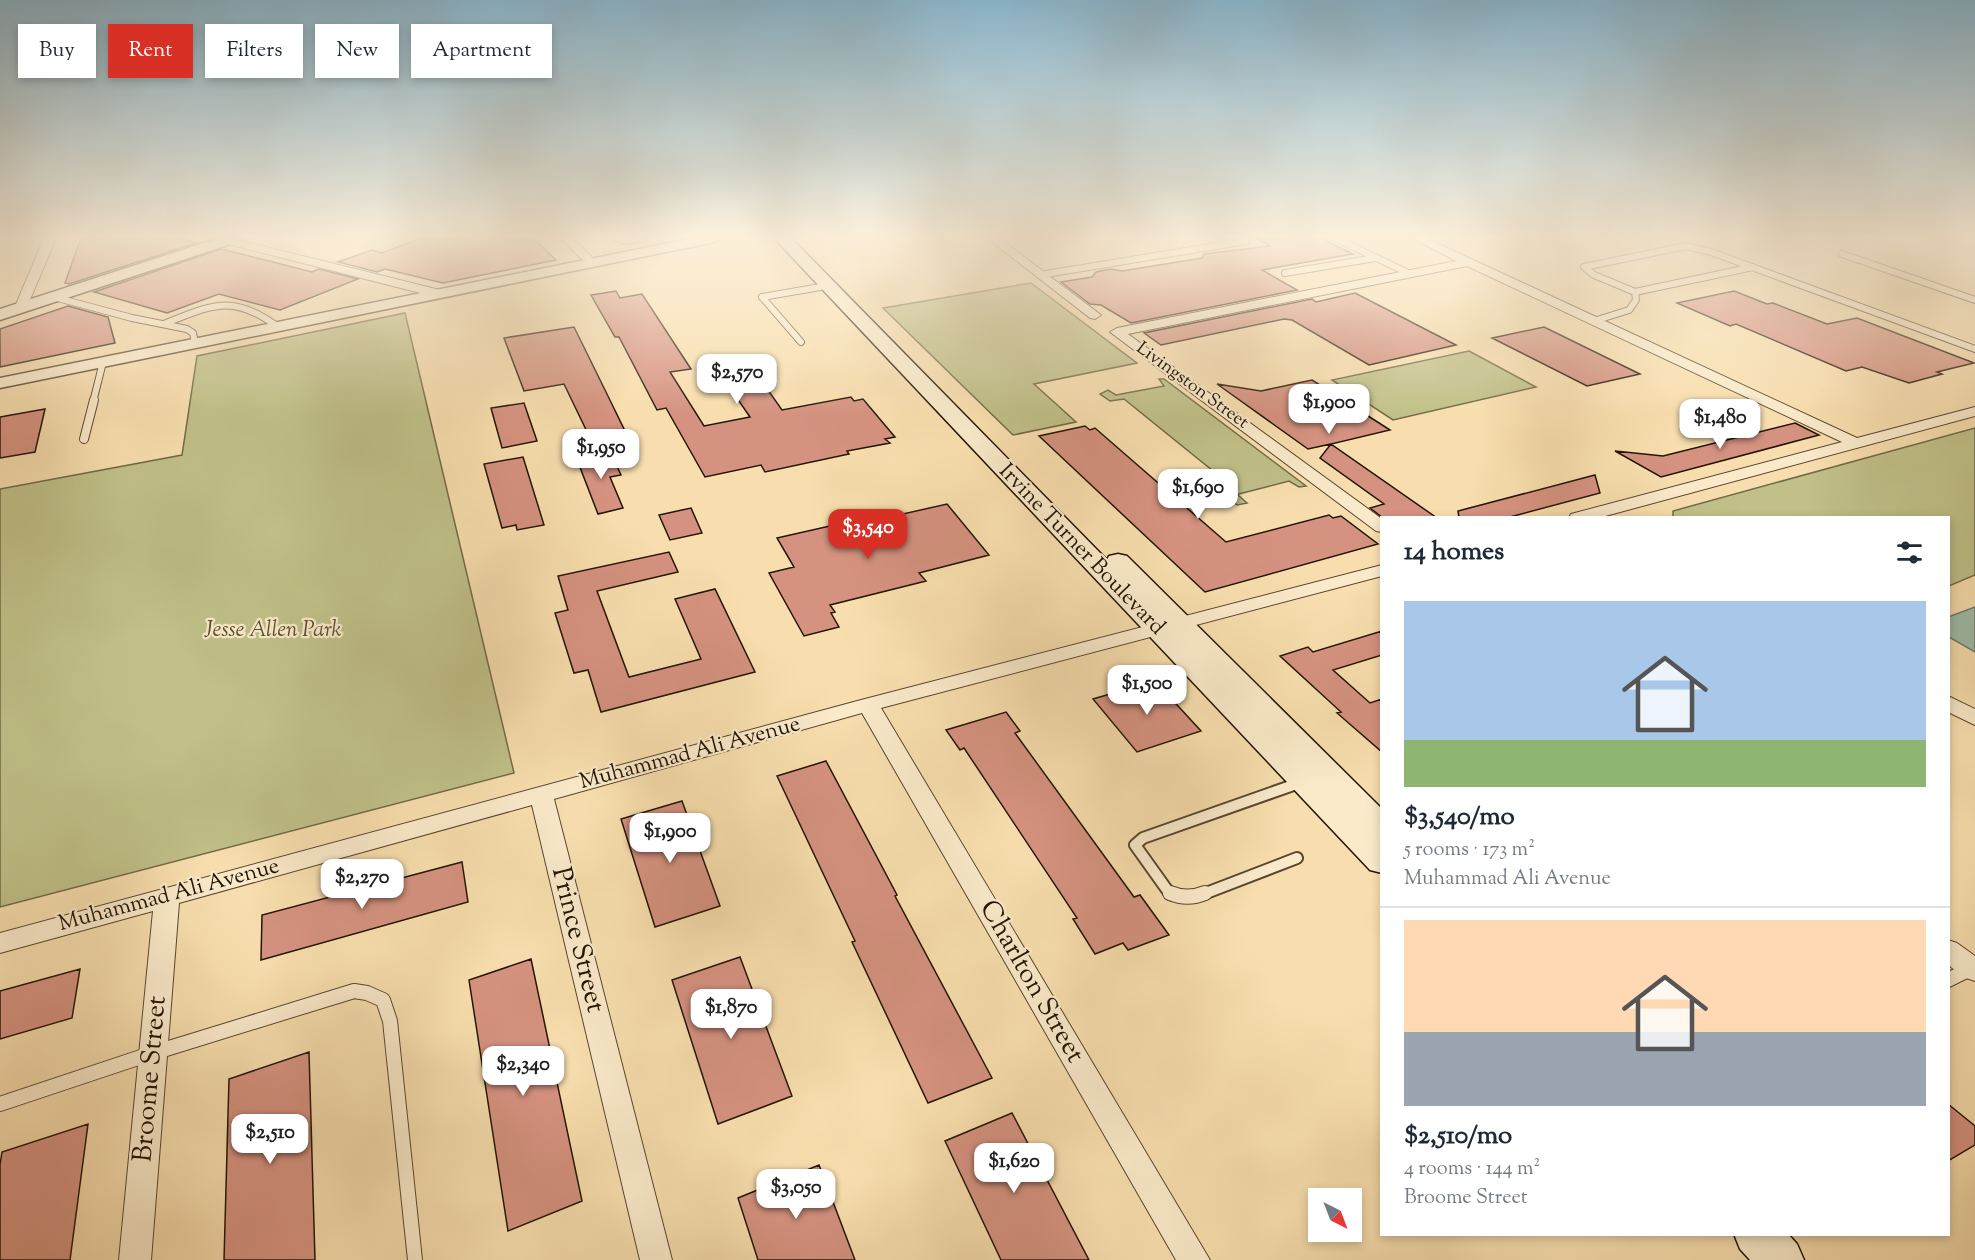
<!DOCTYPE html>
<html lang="en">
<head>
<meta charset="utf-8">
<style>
	body { margin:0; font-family:"Sorts Mill Goudy",serif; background:#f6f6f7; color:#1f2937; height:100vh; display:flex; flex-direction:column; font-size:22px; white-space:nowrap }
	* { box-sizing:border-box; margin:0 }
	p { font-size:20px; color:#747a83 }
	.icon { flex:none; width:33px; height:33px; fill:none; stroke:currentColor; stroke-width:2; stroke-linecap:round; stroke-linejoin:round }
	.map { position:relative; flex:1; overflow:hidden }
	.sheet { position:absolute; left:1380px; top:516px; width:570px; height:720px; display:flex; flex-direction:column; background:#fff; border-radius:0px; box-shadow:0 3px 9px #0003 }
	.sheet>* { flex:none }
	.guide { position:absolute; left:18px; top:24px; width:570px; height:54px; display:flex; gap:12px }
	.needle { width:39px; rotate:138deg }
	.tools { position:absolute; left:1308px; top:1188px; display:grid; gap:12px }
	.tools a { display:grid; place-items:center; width:54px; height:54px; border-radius:0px; background:#fff; box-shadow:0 3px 9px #0003; font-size:30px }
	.price { position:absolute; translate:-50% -51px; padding:0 14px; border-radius:12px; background:#fff; color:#222; font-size:20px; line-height:39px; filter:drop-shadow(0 2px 3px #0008) }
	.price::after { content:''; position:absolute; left:50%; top:36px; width:18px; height:14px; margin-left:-9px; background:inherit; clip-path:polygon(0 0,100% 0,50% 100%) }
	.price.selected { background:#d93025; color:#fff }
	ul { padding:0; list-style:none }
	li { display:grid; align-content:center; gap:12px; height:318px; padding:0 24px }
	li+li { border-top:2px solid #e0e1e3 }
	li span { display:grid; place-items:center; height:186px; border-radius:0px; color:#555 }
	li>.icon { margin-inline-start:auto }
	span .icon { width:108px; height:108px; fill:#fffc; stroke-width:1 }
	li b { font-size:26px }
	h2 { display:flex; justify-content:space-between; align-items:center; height:72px; padding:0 24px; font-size:26px }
	.tag { padding:0 21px; border-radius:0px; background:#fff; box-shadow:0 3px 9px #0003; font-size:21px; line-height:54px }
	.tag.selected { background:#d93025; color:#fff }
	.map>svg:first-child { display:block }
	.green { fill:#c0c088; stroke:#716a46; stroke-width:1.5 }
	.water { fill:#9dbcaa; stroke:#6c7968; stroke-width:1.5 }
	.building { fill:#d59280; stroke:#221505; stroke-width:1.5 }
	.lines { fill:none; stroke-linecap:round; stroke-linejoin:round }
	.service-far3-casing { stroke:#58472f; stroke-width:8 }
	.service-far2-casing { stroke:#58472f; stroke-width:10 }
	.service-far1-casing { stroke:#58472f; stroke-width:14 }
	.service-casing { stroke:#58472f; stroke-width:16 }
	.minor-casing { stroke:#58472f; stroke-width:2 }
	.tertiary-casing { stroke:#58472f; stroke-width:3 }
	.secondary-casing { stroke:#221505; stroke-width:3 }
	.service-far3 { stroke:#faeaca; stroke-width:6 }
	.service-far2 { stroke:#faeaca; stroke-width:8 }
	.service-far1 { stroke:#faeaca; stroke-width:10 }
	.service { stroke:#faeaca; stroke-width:14 }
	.minor { fill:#faeaca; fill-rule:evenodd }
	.tertiary { fill:#faeaca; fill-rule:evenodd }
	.secondary { fill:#faeaca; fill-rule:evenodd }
	.labels { text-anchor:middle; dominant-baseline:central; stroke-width:4.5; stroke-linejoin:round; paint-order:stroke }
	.far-street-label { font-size:18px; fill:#221505; stroke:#faeaca }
	.street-label { font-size:22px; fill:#221505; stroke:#faeaca }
	.park-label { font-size:22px; font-style:italic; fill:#595133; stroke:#faeaca }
	.near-street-label { font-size:27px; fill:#221505; stroke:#faeaca }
</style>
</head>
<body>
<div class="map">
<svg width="1975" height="1260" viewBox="0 0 1975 1260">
	<rect width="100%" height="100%" fill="#f8deae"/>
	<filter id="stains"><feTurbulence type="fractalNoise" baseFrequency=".00333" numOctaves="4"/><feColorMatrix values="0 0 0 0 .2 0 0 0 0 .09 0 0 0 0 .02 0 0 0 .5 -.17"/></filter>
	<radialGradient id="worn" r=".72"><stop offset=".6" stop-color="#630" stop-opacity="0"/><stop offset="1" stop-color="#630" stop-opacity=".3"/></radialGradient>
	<path class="green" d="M1031,283L1137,363L1034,384L1076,422L1013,435L883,308Z
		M405,313L514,773L0,907V489L182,455L197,356Z
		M1469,351L1536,387L1393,420L1332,380Z
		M1159,379H1164L1306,486L1299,487L1289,481L1239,494L1238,495L1247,503L1237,505L1221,492L1234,488L1124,399L1110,401L1100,394L1108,390L1116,395L1164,386Z
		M1975,428V575L1949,586L1948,518L1673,517V511Z"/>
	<path class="water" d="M1975,607V652L1949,637L1948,617Z"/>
	<path class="building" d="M81,238H178L196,243L69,284L65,283Z
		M421,238H533L556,260L443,283L385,269L377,272L338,262L372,250L382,253Z
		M1255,238H1320L1353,254L1262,270L1297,290L1131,323L1101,305L1090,304L1061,282L1092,277L1096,272L1111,269L1122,271L1202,258L1204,254L1270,246Z
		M221,249L312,272L319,269L358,279L280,310L219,294L167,313L94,292Z
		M616,291L620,298L642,294L691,369L670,372L704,426L750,417L719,372L751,366L782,410L851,397L854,401L863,399L895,437L885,439L890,443L847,451L849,454L765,472L761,465L705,477L666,408L657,410L619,337H615L591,295Z
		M1734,291L1767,304L1773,303L1827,324L1857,318L1974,363L1937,372L1942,374L1909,383L1862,367L1846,371L1736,324L1730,326L1677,303Z
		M1355,293L1456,345L1369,365L1292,320L1284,319L1161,345L1144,333L1312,299L1316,302Z
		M68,306L108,317L115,343L0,367V329Z
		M574,327L606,392L625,431L590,438L564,384L524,391L504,338Z
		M1544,327L1640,374L1587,386L1492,338Z
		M1312,380L1390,430L1331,444L1437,518H1383L1370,508L1384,504L1320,458L1331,444L1308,449L1217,384L1261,391Z
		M524,403L537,441L502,448L491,408Z
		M45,409L35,452L0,458V417Z
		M1795,423L1819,435L1661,477L1615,451L1663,456Z
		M1085,426L1090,430L1095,428L1226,542L1329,515L1333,518L1341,516L1378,544L1205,592L1039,436Z
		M610,451L621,475L610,477L623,508L598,514L576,457Z
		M523,457L544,525L517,530L516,525L502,528L484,464Z
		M1595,475L1600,493L1506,518H1459L1458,511Z
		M947,504L989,555L919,573L926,581L830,605L835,612L831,613L839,627L804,636L769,573L794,567L777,538L878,515L881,519Z
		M691,508L702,533L670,540L659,515Z
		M669,552L678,572L597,591L629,677L701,659L675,599L715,589L755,672L601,712L588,670L574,673L555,613L568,610L558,576Z
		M1382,631V655L1333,670L1370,703L1382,699V752L1337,713L1341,712L1280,656L1308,647L1313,652Z
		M1155,681L1201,731L1137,752L1093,699Z
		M1006,712L1020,731L1015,733L1134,897L1140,895L1169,935L1128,950L1123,943L1095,954L1073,919L1077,918L964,748L960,750L946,730Z
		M826,761L897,895L895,896L992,1078L928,1103L852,942L855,941L777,776Z
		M682,801L720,906L655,927L621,819Z
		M462,862L468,902L261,960L262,915Z
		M740,957L792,1096L718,1124L672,980Z
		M531,959L582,1201L508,1231L469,980Z
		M80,969L72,1018L0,1039V991Z
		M309,1052L315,1260H224L229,1079Z
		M1948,1104L1975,1126V1145L1948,1161Z
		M1012,1113L1089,1260H1001L945,1141Z
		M88,1124L70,1260H0V1165L2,1152Z
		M819,1165L855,1260H758L738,1198Z"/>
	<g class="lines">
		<g class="service-far3-casing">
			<path id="service-far3" d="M617,238L624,241L644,238
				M1335,238L1408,273
				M1842,254L1975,300
				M1285,273L1375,258
				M1040,275L1246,241L1241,238
				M1635,292L1753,267
				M54,297L132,318L187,329L193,333L195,343
				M762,297L826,286
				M762,297L801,342
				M1594,321L1629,310L1636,300L1635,292L1594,275L1584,267L1686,246L1711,252L1975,349
				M166,323C213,305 232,293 278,327
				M93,402L103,362"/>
		</g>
		<g class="service-far2-casing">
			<path id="service-far2" d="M84,439L94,400"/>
		</g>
		<g class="service-far1-casing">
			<path id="service-far1" d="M1173,895L1170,894L1135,845L1143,838L1302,782
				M1201,895L1297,858"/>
		</g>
		<g class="service-casing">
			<path id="service" d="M1170,893C1182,898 1193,898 1205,893
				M1948,980L1970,969
				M0,1104L153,1053L354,991L367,993L383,1000L390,1021L415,1260"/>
		</g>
		<g class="minor-casing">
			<path id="minor" d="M44,238H56L26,309L20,313L16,312L14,309Z
				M230,238L444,291L446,294L440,298L224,243L222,241Z
				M560,238H572L596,261V265H588Z
				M987,238H999L1101,315L1095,319L1090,318Z
				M1412,238H1426L1857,438L1975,407V416L1598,518H1569L1571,514L1842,442L1467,266L1128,334L1382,519V532L1376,531L1110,332L1117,328L1456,261Z
				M1382,565V576L881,708L1210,1260H1176L862,713L554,799L672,1260H640L532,805L179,903L151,1260H119L153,911L0,953V933L861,700Z
				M1948,696L1975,709V725L1948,712Z
				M1948,940L1957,943L1975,956V981L1966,978L1948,965Z"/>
		</g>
		<g class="tertiary-casing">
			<path id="tertiary" d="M694,238H722L715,242L0,388V378Z"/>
		</g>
		<g class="secondary-casing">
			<path id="secondary" d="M219,238H243L240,241L0,320V309Z
				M774,238H791L1107,560L1109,556L1118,554L1127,556L1382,809V873L1370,870Z
				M1734,1234H1788L1797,1244L1804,1260H1750L1740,1249Z"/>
		</g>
		<use href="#service-far3" class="service-far3"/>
		<use href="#service-far2" class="service-far2"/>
		<use href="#service-far1" class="service-far1"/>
		<use href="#service" class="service"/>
		<use href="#minor" class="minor"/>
		<use href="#tertiary" class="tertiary"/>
		<use href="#secondary" class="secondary"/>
	</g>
	<linearGradient id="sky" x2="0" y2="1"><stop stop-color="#8ab7cf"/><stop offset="0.57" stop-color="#fcf0db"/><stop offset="1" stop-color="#fcf0db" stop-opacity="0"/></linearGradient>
	<rect width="1975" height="415" fill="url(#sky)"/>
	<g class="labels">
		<g class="far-street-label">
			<text transform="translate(1192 386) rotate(36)">Livingston Street</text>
		</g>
		<g class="street-label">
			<text transform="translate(1081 550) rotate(46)">Irvine Turner Boulevard</text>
			<text transform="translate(690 754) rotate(-15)">Muhammad Ali Avenue</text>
			<text transform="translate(169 896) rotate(-15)">Muhammad Ali Avenue</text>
		</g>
		<g class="park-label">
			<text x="273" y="631">Jesse Allen Park</text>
		</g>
		<g class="near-street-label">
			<text transform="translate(577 940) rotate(76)">Prince Street</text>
			<text transform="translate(1031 982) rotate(60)">Charlton Street</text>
			<text transform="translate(151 1079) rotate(-85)">Broome Street</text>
		</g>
	</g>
	<rect width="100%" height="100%" filter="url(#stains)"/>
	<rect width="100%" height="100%" fill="url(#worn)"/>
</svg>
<div class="tools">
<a><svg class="needle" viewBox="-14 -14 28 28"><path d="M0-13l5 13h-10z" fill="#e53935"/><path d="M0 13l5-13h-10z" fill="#747a83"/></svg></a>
</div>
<b class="price" style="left:737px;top:405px">$2,570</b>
<b class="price" style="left:1329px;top:435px">$1,900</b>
<b class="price" style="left:1720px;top:450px">$1,480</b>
<b class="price" style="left:601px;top:480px">$1,950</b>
<b class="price" style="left:1198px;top:520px">$1,690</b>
<b class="price selected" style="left:868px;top:560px">$3,540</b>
<b class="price" style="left:1147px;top:716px">$1,500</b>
<b class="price" style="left:670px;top:864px">$1,900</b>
<b class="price" style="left:362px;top:910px">$2,270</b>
<b class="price" style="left:731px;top:1040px">$1,870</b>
<b class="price" style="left:523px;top:1097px">$2,340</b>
<b class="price" style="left:270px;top:1165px">$2,510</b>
<b class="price" style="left:1014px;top:1194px">$1,620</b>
<b class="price" style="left:796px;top:1220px">$3,050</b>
<div class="guide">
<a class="tag">Buy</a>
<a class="tag selected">Rent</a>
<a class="tag">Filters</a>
<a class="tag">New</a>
<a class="tag">Apartment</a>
</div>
<section class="sheet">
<h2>14 homes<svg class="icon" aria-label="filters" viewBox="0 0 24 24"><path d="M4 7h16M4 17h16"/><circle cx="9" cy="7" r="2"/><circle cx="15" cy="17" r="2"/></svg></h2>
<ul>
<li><span style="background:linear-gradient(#a9c7e8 75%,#8fb573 0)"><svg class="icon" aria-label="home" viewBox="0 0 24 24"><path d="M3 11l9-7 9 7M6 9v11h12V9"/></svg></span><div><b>$3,540/mo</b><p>5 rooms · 173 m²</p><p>Muhammad Ali Avenue</p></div></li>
<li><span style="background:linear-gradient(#ffd9b3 60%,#9aa5b1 0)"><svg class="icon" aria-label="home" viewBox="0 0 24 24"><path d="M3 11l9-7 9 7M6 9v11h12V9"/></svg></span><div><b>$2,510/mo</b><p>4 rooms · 144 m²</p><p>Broome Street</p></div></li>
</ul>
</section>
</div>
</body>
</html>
